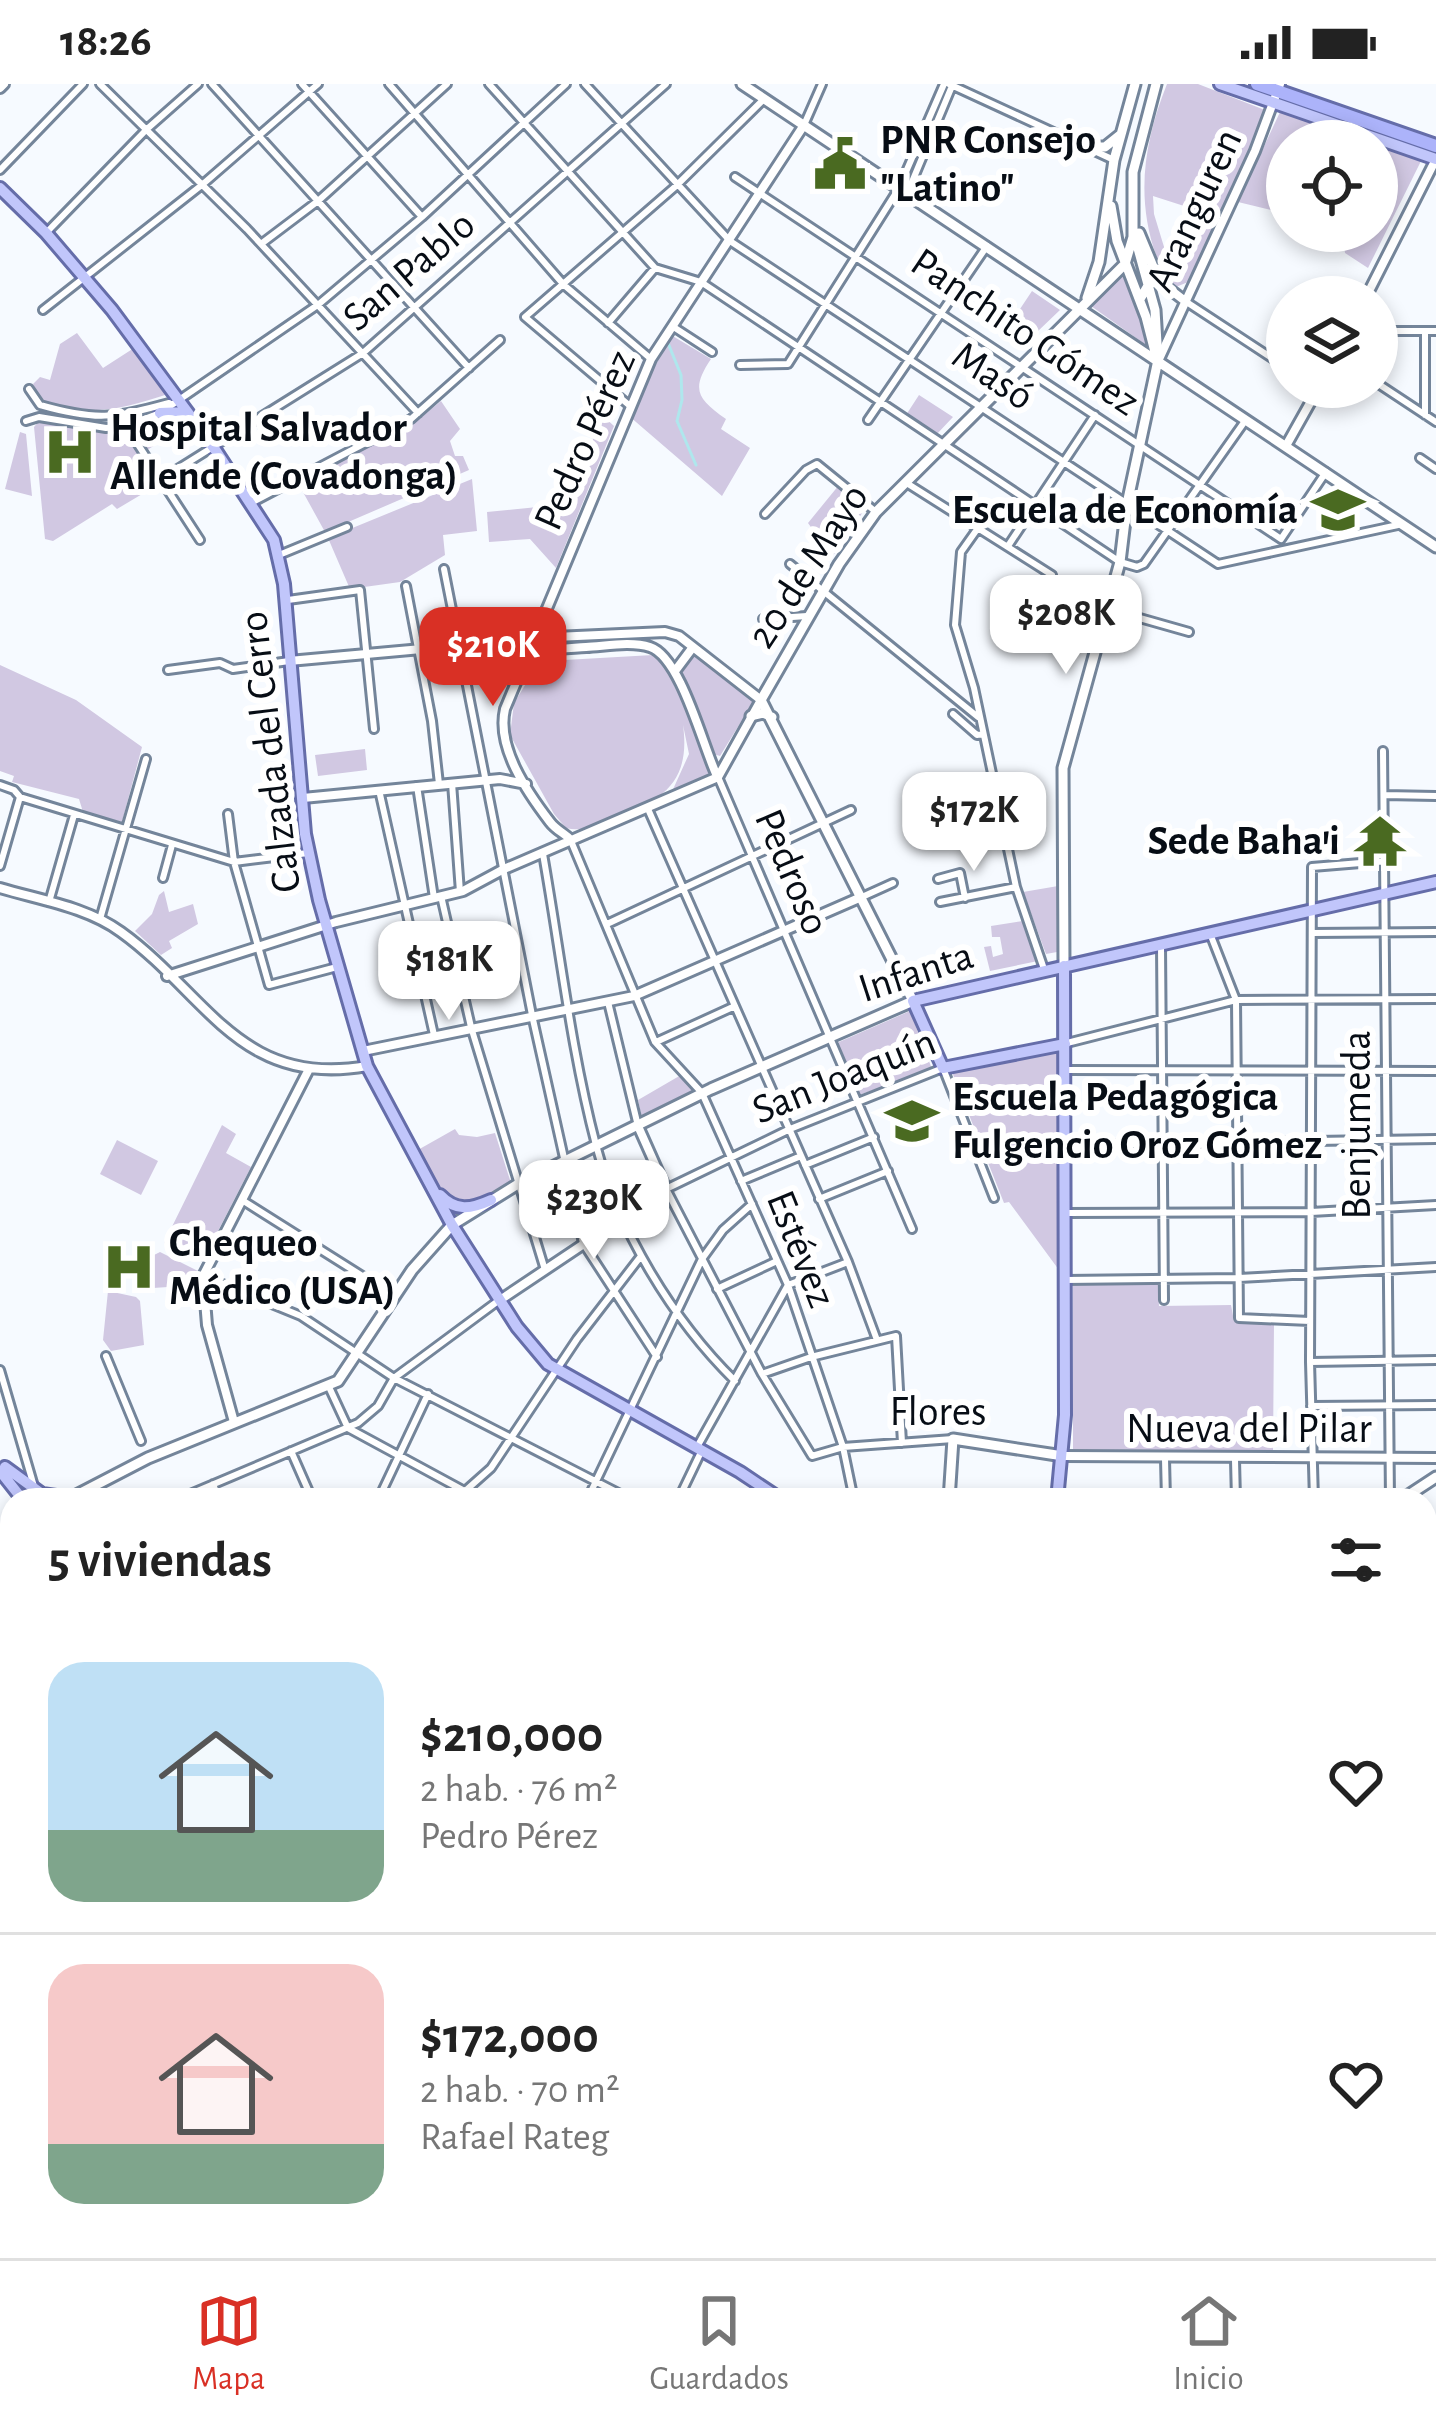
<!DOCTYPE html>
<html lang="es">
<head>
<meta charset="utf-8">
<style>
	body { margin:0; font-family:"Alegreya Sans",sans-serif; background:#f6f6f6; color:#222; height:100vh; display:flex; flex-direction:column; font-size:45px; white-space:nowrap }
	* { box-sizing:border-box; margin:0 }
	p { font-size:39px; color:#767676 }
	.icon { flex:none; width:66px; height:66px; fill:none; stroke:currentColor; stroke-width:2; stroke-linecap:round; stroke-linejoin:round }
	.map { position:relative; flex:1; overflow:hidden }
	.drawer { position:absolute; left:0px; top:1404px; width:1437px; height:771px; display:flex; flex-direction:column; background:#fff; border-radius:36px 36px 0 0; box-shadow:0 6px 18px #0003 }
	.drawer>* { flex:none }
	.fabs { position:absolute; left:1266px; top:36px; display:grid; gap:24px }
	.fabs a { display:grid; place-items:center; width:132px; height:132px; border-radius:50%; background:#fff; box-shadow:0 6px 18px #0003; font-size:60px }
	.price { position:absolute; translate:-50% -102px; padding:0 27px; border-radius:24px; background:#fff; color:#222; font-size:39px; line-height:78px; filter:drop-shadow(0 3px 6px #0008) }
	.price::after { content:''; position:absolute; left:50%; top:72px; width:36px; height:27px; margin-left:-18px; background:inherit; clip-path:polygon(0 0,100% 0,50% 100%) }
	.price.selected { background:#d93025; color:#fff }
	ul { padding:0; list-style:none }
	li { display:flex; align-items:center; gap:36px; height:300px; padding:0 48px }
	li+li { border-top:3px solid #e0e0e0 }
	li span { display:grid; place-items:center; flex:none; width:336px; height:240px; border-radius:36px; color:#555 }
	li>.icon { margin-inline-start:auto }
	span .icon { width:144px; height:144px; fill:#fffc; stroke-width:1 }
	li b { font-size:51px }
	h2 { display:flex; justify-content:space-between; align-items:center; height:144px; padding:0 48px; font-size:51px }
	.status { display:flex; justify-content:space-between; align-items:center; height:84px; padding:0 60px; background:#fff; direction:ltr }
	.status svg { height:33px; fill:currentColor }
	.tab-bar { display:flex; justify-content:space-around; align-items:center; height:168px; border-top:3px solid #e0e0e0; background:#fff; font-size:33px; color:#767676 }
	.tab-bar a { display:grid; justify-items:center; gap:6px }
	.tab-bar .selected { color:#d93025 }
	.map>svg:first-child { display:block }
	.green { fill:#d1c8e2; fill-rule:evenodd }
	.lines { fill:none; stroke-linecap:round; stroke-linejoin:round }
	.stream { stroke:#afe7ed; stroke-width:3 }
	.minor-casing { stroke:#74859a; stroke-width:12 }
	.tertiary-casing { stroke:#74859a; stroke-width:14 }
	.secondary-casing { stroke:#74859a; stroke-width:15 }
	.primary-casing { stroke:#656da9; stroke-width:16 }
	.trunk-casing { stroke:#656da9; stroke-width:18 }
	.minor { stroke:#fff; stroke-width:6 }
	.tertiary { stroke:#fff; stroke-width:8 }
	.secondary { stroke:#fff; stroke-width:9 }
	.primary { stroke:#c1c6fb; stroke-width:10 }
	.trunk { stroke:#acb3fa; stroke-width:12 }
	.rail-casing { stroke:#41464e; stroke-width:8 }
	.rail { stroke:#fff; stroke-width:3; stroke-dasharray:9; stroke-linecap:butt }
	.labels { text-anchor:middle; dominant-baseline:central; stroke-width:12; stroke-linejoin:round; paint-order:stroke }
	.poi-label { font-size:42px; font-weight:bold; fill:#070d15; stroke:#fff; text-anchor:start }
	.street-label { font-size:42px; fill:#070d15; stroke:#fff }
</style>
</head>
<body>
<div class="status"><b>18:26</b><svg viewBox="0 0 49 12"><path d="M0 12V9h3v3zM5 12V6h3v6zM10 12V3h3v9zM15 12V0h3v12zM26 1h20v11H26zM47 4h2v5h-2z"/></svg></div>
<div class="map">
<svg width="1436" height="2174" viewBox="0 0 1436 2174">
	<rect width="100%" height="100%" fill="#f6faff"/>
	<path class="green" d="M1167,0H1198L1265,26L1230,112L1188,198L1176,203C1163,198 1162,187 1157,174C1135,114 1144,58 1167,0ZM1153,112L1209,130L1189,178L1177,181L1168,176L1154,130Z
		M1280,28L1363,57H1287V130L1238,118Z
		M1377,62L1421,77L1368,184L1345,169L1342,147H1377Z
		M1125,186L1149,258L1146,261L1091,222Z
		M1032,207L1060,226L1037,248L1014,234Z
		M77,249L103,284L134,264L168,310C123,325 85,335 40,315L33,300L40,293L50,296L60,260Z
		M671,251L711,275C690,306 698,315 726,335L721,345L750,364L722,412L629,332Z
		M919,311L953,333L936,351L906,331Z
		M441,317L460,345L450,357L455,372H463L469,386L325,448L298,399L419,335Z
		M177,331L190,340L147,366L137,351L138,344L162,333Z
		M603,332L614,342L556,484L530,455L489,458L487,428L577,419L572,367L580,374L595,378L592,345Z
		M40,336L92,348L127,345L159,400L117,425L112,420L53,457L45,455L34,343Z
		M20,348L26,350L32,412L5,405Z
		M472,395L477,447L443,451L445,471L400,498L350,505L328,454Z
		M839,401L865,425L832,473L808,439Z
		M653,571L675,590L712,690L709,695L670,712L689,670L683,641C691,699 662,717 612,735C596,741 583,748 566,744L554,730L510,651L514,619L535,585L547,577Z
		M695,571L755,615L720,672L710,669L680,591Z
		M0,581L76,616L142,663L122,738L83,728L79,715L12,698L14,692L0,687Z
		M365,665L367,686L318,692L315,671Z
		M1058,802L1057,868L1046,870L1023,808Z
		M164,807L169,828L193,820L198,840L169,857L172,864L161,871L135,847L152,830L159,811Z
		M1023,837L1038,877L990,887L984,863L991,862L993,873L1003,870L1000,853H992L991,842Z
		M910,927L932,985L859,1011L837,962L839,958Z
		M1060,966L1059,1186L1009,1118L1004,1119L952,988Z
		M681,991L695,1007L642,1035L638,1016Z
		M222,1041L236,1050L226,1069L251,1083L202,1178L164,1159Z
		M455,1045L459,1051L477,1053L495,1049L511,1099C450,1132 450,1121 416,1067Z
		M117,1056L158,1077L141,1111L100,1090Z
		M160,1168L198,1187L197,1215L176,1216L168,1203L153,1204L142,1198L154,1171Z
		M1158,1198L1159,1222L1231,1221L1234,1237L1274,1239L1273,1369L1073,1370V1200Z
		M108,1207L136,1213L140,1217L144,1261L111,1267L103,1256Z"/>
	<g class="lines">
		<path class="stream" d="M668,259L681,291L682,316L677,337L696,381"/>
		<g class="minor-casing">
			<path id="minor" d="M100,0L247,145L418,329
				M212,0L469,284
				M302,0L422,133
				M389,0L564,201L651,275
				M489,0L655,184L701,198L1120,478L1137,483L1144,480L1245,337
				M585,0L730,157L1218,480L1398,441
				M949,0L1114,76
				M804,41L822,0
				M0,86L83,0
				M735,93L1281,455
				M907,110L952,2
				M46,149L147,45L198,0
				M261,160L318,117L447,0
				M1185,217L1287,284
				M43,226L203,100L318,0
				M608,239L655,184
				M672,242L712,268
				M1377,247H1436
				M740,281L788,280L899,104L944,0
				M1377,299L1436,338
				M29,305L40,321C96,337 114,334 169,319
				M630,322L525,233L676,102L764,15
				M1425,331V248
				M868,336L987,162
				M26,337L39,333L106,344L126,342L160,329L319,220L422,133L566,0
				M126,342L200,456
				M1420,374L1436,385
				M168,391L363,269L666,0
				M905,398L1052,491
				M251,419L411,335L500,256
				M765,430L806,386L817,380L876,428
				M978,444L961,468L955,541L974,604L1016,803L1044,885
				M1281,455L1326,388
				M1008,462L1095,331
				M279,471L347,443
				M790,480L978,633
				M444,485L532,931L583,1159L657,1273
				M406,502L432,637L439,700
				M288,516L360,506L374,645
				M1108,525L1189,548
				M763,535L807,532
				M168,586L220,579L233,585L289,577
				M953,630L977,651L983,650
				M1383,667L1390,1416
				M718,693L912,1145
				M452,699L460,808
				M0,701L14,706L20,713L234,778L308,769
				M417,702L434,814
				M379,706L434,951
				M1384,711L1436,712
				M648,725L848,1178L877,1256
				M228,730L234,778L269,901L337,883
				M571,757L655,958L702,1009L788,1201L843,1363L854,1416
				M543,770C560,866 571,966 596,1061C619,1147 672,1235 735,1297
				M0,782L20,713
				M163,794L172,761
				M938,795L960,789L965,814
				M441,812L471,943L545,1186
				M862,813L893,799
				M49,818L74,731
				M940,818L1016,803
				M100,835L146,675
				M607,840L851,726
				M1312,849L1436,848
				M1211,852L1236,916L1239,1234L1310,1237
				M1161,862L1164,1216
				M608,918L638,1042
				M656,958L735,922
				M1067,959L1236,916L1436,915
				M1066,986L1436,987
				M1067,1061L1436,1055
				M805,1081L874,1053
				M741,1097L801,1072
				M819,1115L888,1087
				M242,1116L394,1212
				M1066,1129L1311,1128L1436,1121
				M203,1192L301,1232L394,1294L632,1416
				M1065,1196L1239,1194L1436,1183
				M717,1205L777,1177
				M106,1272L141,1357
				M1310,1278L1436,1276
				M0,1286L38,1416
				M762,1290L811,1273L896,1252L902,1359
				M329,1303L348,1344L481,1416
				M1311,1322L1436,1321
				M953,1355L843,1363L812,1372L762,1290L666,1105L790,1045L943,984L994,1114
				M697,1363L788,1201L848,1178
				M291,1367L309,1408L326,1416
				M1165,1375L1166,1416
				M1235,1376L1236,1416
				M213,1400L219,1416
				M176,1416L358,1339L378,1322L394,1294L498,1217
				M378,1416L428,1310
				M455,1416L491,1384L577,1255L641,1172
				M587,1416L702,1175L723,1146L752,1120
				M678,1416L702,1366
				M1314,1416L1310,1278L1312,783L1385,777
				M1425,1448L1436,1451
				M1425,1532L1436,1485
				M2,1551L12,1610
				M0,1608L12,1610
				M1425,1622L1436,1623
				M0,1677L12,1679
				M1425,1695L1436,1697
				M0,1748L12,1751
				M1425,1759L1436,1764
				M0,1814L12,1816
				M1425,1835L1436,1822
				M1425,1915L1436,1905
				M1425,1983L1436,1994
				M1425,2053L1436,2039
				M1425,2092L1436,2121
				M1160,2163L1165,2174
				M1308,2163L1312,2174
				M1393,2163L1396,2174
				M138,2174L140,2163
				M257,2174L259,2163
				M1038,2174L1067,2163
				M1246,2174L1277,2163
				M1435,2174H1436"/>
		</g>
		<g class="tertiary-casing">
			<path id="tertiary" d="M0,4L4,0
				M1159,197L1185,217
				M1366,213L1436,75
				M1159,275L1255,67L1280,0
				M1287,360L1319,303
				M289,577L555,553L665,548L679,552L761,616L718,693
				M525,581C541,563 563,565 586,563C606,562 631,557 650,563C681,573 703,663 717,692
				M675,587L693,563
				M303,714L500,695L526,700
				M571,756C564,749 556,746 550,738C527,708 496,663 505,625L651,275L804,41
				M0,804C40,816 87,823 121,848C206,909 240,1005 367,982
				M167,892L336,838L463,807L504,785L718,693
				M363,967L634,912L859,814
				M500,1216L666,1105L638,1042
				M234,1338L207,1241L203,1192L308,987
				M1063,1372L1436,1374
				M0,1884L12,1885
				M1233,2163L1237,2174"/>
		</g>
		<g class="secondary-casing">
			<path id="secondary" d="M742,0L1436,463
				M1087,63H1105L1120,51
				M1111,122L1117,157L1146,233L1156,272
				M1139,149L1159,197L1149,200L1140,215
				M1087,214L1099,178L1114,76L1135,0
				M751,632L763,629L772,633
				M1064,882L1063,684L1120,478L1127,420L1158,276L1155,226L1136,157
				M67,1416L148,1374L338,1297L412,1186L452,1141L518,1100L711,1005L913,917L761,616L839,480L876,428L1125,180L1133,153V88L1156,0
				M949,1416L953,1355L1063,1372
				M1401,1416L1436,1393
				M0,1628L12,1625"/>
		</g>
		<g class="primary-casing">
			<path id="primary" d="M1220,0L1436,75
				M0,104L46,149L112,226L214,364L274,456L284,500L305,750L319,816L367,982L452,1141L517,1243L548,1280L740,1388L782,1416
				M160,329L187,328
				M1065,960L943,984L913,917L1436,798
				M440,1111C456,1128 471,1125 491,1116
				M5,1383L42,1410L70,1414
				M0,1387L23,1416
				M1057,1416L1065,1331L1064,882
				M0,1455L12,1451
				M1425,1892L1436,1904
				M0,1979L12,1915
				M0,2026L12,1961
				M0,2065L12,2080
				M0,2084L12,2086
				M0,2102L12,2092
				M360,2163L377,2174
				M387,2163L388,2174
				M855,2163L871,2174
				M914,2163L920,2174
				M514,2174L542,2163
				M954,2174L956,2163"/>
		</g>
		<g class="trunk-casing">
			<path id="trunk" d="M1257,0L1436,62"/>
		</g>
		<use href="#minor" class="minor"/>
		<use href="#tertiary" class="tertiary"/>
		<use href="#secondary" class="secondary"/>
		<use href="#primary" class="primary"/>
		<use href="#trunk" class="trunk"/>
		<g class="rail-casing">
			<path id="rail" d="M0,2146L12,2130
				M31,2163L33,2174
				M882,2163L893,2174
				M484,2174L499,2163"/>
		</g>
		<use href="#rail" class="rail"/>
	</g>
	<defs>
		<g id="civic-bare" transform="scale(4.14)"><path d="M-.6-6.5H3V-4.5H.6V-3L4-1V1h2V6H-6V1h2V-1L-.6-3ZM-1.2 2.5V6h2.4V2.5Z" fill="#4a6a21" stroke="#fff" stroke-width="2.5" paint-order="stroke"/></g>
		<g id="hospital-bare" transform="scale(4.14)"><path d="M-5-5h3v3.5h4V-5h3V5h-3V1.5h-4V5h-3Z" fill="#4a6a21" stroke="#fff" stroke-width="2.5" paint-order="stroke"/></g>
		<g id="university-bare" transform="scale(4.14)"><path d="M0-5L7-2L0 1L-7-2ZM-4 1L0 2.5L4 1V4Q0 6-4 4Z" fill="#4a6a21" stroke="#fff" stroke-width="2.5" paint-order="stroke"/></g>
		<g id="temple-bare" transform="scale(4.14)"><path d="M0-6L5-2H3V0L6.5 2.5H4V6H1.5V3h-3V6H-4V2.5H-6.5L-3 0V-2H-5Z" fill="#4a6a21" stroke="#fff" stroke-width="2.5" paint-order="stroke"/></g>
	</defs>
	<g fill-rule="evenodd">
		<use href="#civic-bare" x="840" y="80"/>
		<use href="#hospital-bare" x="70" y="368"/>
		<use href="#university-bare" x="1338" y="426"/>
		<use href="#temple-bare" x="1380" y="757"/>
		<use href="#university-bare" x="912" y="1037"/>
		<use href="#hospital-bare" x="129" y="1183"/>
	</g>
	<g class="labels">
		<g class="poi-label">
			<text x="880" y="56">PNR Consejo<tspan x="880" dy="48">"Latino"</tspan></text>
			<text x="110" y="344">Hospital Salvador<tspan x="110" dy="48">Allende (Covadonga)</tspan></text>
			<text x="1298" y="426" text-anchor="end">Escuela de Economía</text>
			<text x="1340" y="757" text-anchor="end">Sede Baha’i</text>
			<text x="952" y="1013">Escuela Pedagógica<tspan x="952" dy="48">Fulgencio Oroz Gómez</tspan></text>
			<text x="169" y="1159">Chequeo<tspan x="169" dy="48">Médico (USA)</tspan></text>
		</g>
		<g class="street-label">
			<text transform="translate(1194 126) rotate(-65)">Aranguren</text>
			<text transform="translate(409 187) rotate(-41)">San Pablo</text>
			<text transform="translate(1025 248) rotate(34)">Panchito Gómez</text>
			<text transform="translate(993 292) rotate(34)">Masó</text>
			<text transform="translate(585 356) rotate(-66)">Pedro Pérez</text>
			<text transform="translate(808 482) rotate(-57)">20 de Mayo</text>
			<text transform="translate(270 668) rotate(-97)">Calzada del Cerro</text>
			<text transform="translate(792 788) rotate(67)">Pedroso</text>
			<text transform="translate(916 888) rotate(-18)">Infanta</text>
			<text transform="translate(844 992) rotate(-22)">San Joaquín</text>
			<text transform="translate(1357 1041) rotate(-90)">Benjumeda</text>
			<text transform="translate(801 1165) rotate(68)">Estévez</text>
			<text x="938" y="1328">Flores</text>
			<text x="1249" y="1345">Nueva del Pilar</text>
		</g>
	</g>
</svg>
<div class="fabs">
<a><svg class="icon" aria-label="locate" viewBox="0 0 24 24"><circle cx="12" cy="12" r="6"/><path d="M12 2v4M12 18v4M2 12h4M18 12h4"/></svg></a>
<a><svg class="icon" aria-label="layers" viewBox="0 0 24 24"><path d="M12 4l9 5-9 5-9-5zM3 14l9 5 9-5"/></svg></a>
</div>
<b class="price" style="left:1066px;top:593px">$208K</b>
<b class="price selected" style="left:493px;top:625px">$210K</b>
<b class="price" style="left:974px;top:790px">$172K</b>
<b class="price" style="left:449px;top:939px">$181K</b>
<b class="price" style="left:594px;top:1178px">$230K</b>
<section class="drawer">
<h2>5 viviendas<svg class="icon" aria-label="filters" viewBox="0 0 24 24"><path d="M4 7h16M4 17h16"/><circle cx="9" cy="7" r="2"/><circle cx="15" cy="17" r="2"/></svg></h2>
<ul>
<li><span style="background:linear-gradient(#bfe0f5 70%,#7fa58c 0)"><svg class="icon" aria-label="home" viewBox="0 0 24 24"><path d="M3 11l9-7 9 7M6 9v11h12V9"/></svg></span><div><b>$210,000</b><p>2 hab. · 76 m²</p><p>Pedro Pérez</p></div><svg class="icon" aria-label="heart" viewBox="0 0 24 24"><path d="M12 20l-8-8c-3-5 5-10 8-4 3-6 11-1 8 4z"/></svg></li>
<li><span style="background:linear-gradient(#f6c9c9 75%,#7fa58c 0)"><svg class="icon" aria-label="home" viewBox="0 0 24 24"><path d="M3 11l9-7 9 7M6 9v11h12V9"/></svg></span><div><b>$172,000</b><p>2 hab. · 70 m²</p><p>Rafael Rateg</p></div><svg class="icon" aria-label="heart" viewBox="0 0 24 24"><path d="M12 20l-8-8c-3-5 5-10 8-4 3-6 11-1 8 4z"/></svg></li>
</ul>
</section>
</div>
<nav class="tab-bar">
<a class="selected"><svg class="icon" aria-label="map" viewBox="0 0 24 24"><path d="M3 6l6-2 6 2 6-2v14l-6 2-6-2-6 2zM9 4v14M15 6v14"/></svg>Mapa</a>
<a><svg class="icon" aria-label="saved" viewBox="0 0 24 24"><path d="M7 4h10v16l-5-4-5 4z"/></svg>Guardados</a>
<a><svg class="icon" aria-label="home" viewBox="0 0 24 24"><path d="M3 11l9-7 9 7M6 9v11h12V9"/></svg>Inicio</a>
</nav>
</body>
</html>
